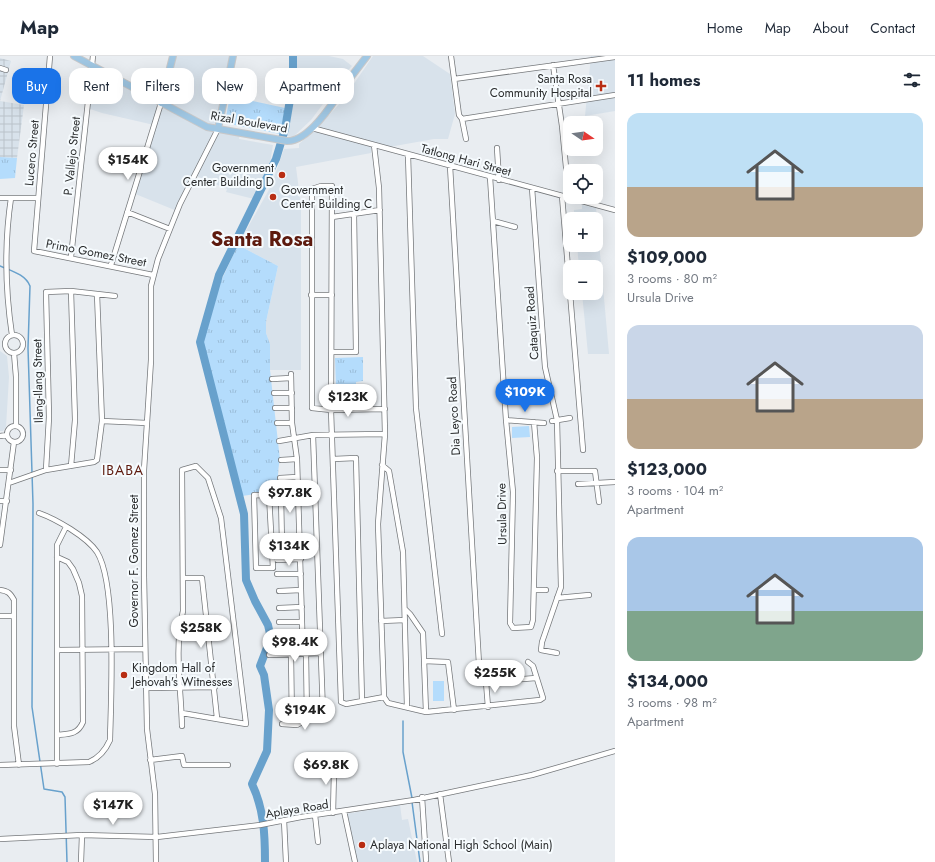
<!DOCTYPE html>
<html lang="en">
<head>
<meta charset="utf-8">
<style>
	body { margin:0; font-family:Jost,sans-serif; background:#f6f6f7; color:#1f2937; height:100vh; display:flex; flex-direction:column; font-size:15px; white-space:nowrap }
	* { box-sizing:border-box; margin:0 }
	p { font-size:13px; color:#747a83 }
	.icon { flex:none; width:22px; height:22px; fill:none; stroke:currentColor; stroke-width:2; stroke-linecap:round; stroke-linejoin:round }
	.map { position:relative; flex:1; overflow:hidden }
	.drawer { display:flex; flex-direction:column; background:#fff; width:320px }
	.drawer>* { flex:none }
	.hud { position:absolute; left:12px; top:12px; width:380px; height:36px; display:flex; gap:8px }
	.needle { width:26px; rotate:103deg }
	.fabs { position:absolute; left:563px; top:60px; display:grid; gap:8px }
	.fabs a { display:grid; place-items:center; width:40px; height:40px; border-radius:8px; background:#fff; box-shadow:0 4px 16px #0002; font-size:20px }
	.price { position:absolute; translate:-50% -34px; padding:0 9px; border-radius:14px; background:#fff; color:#222; font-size:13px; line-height:26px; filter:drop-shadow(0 1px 2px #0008) }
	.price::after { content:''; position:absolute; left:50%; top:24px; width:12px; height:9px; margin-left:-6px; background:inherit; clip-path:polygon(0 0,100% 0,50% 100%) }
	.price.current { background:#1a73e8; color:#fff }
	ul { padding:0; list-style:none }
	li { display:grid; align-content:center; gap:8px; height:212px; padding:0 12px }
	li span { display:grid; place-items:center; height:124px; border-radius:12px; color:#555 }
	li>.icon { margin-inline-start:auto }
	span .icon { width:72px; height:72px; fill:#fffc; stroke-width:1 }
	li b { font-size:17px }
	h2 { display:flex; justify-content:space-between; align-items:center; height:48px; padding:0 12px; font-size:17px }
	.chip { padding:0 14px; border-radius:12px; background:#fff; box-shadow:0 4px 16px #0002; font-size:14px; line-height:36px }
	.chip.current { background:#1a73e8; color:#fff }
	header { display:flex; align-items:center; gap:24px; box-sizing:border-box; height:56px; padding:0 20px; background:#fff; border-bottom:1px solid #e0e1e3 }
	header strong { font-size:19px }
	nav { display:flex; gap:22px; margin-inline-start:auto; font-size:14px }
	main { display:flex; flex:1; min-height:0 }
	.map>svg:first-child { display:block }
	.built { fill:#d8e2eb }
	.industrial { fill:url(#industrial-grid) }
	.grass { fill:url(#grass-tufts) }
	.pitch { fill:#b4dcfc }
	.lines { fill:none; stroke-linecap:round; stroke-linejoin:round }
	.stream { stroke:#68a1cc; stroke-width:1.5 }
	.river { stroke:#68a1cc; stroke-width:8 }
	.minor-casing { stroke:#75787b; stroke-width:6 }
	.major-casing { stroke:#c8c8c9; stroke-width:8 }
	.minor { stroke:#fff; stroke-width:4.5 }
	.major { stroke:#a0c7e3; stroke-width:6 }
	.poi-dot { fill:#b82d13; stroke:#f6fbfe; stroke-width:1.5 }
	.labels { text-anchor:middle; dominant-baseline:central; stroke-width:4; stroke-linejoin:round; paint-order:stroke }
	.poi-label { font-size:12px; fill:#2b2d2e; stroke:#f6fbfe; text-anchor:start }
	.street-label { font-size:12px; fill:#2b2d2e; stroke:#f6fbfe }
	.quarter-label { font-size:14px; letter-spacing:1px; fill:#5d1a0e; stroke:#f6fbfe }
	.town-label { font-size:20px; font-weight:bold; fill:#5d1a0e; stroke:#f6fbfe }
</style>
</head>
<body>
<header>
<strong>Map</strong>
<nav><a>Home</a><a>Map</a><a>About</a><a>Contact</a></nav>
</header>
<main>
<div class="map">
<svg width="615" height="806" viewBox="0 0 615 806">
	<defs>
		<pattern id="industrial-grid" width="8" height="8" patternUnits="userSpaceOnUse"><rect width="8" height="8" fill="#d8e2eb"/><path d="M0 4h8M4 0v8" fill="none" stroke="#bac2ca"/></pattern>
		<pattern id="grass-tufts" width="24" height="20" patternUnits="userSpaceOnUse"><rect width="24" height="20" fill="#b4dcfc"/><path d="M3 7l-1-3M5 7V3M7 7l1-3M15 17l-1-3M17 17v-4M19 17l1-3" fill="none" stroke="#9bbdd8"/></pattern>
	</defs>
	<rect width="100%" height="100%" fill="#e9edf1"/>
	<path class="built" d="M173,0H233L218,73L240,77L239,83L273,89L269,113L254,143L226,136L227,133L194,119L177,155L133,137L154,69L102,57L87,52L92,9L161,47Z
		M295,0H329L343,3L352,10L338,25L329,40L311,64L293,81L287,80L295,32Z
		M373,0H423L450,18L455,58L448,83H434L389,91L317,72L342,45Z
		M591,0H615V55L585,60Z
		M314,75L371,90V97L296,111L301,150V314H270V288L266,277V266L278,210L238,189L271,130L284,93L299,92V88Z
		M582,149L596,152L609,298H588L582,237H596V211H579L577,189H596V163H574V154L582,153Z
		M0,295L7,300L9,321L6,371L3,375H0Z
		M400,749L402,764L408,763L417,806H355L345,758Z"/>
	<path class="industrial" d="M0,2L11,5L0,45L24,49L17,102L0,101Z"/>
	<path class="grass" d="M230,40L285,52L280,78L230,68L226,61Z
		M0,101L17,102L15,122L0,123Z
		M238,189L278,210L266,266V277L270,288V314L280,404C277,415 279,425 276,435L242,440L203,286L213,242Z
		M363,301V325L356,326V332H336L335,302Z"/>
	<path class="pitch" d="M336,336H356V346L336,347Z
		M529,370L530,381L512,382V371Z
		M433,625H444V645H433Z"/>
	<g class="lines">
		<path class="stream" d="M0,210C11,215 25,218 30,230L28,292L33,448L32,651L44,733L62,736L65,741L67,806
			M403,665V696L412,742
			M412,746L420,806"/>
		<path class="river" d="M265,806C265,779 264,753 252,728L267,695L269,654L264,619L260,610L270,584V578L268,569L255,545L246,524L244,458L200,286L219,219L276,103L285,73L293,26V0"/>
		<g class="minor-casing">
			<path id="minor" d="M50,0L34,195L153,219
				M451,0L459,59L462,63L615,39
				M553,9L562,70L569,142
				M0,12L6,14
				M344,23H350V29L344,38L337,40V31Z
				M454,23L615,1
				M462,63L466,83
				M312,72L615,154
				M374,89L379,132L385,378L378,468L384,641L388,647L426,656L540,644L543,642L533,610L528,606
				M497,92L499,124
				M408,99L416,352L442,578
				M450,110L479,608
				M490,121L506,364L513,436L510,567L513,572L531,571L533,564L537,402L534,366
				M532,132L545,311L557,364L561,531L542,586L541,594L557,597
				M562,140L570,236
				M0,142H38
				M11,142C4,189 5,232 12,279
				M127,156L170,173
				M332,161L380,154
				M493,165L515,171
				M71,201L93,0
				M111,209L161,47
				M570,237L583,394
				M311,239H332
				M5 288a9 9 0 1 1 18 0a9 9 0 1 1-18 0Z
				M332,296H356L354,158
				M14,297L16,321V370
				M291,318L292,367L297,403L303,598
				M272,323L291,322
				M274,337H292
				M275,352H292
				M506,364L544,367
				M102,365L147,367
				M552,365L570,362
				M277,367H292
				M7 378a8 8 0 1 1 16 0a8 8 0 1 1-16 0Z
				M0,380L7,379
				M279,385L313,379L385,378
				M333,403L356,402L362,645
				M281,404L297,403
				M382,409L389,415L403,496L407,651
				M71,410L75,364L71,235
				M0,414H11
				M46,414L49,361L46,236L71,235L115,240
				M557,415H595L599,446
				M280,422L297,421
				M9,427L46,414L94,406L97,404L102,365L97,238
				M578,428L615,426
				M269,439L273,512H256L254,439C269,439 283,440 298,439
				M281,440L282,488H317
				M0,445H7
				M0,489L14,386
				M57,501L68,506L73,513L79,527L82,540L83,666C78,678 70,678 58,679
				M277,504L301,503
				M277,518H301
				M183,522H202L217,662
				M0,534C8,535 10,537 14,544V670L19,709
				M535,534H546
				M279,535L301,534
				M557,542L589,539
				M279,552L302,551
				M405,553L410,558L423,577L426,656
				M0,560H14
				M381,565L405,564
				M180,566H206
				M279,566H302
				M57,594L145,593
				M291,598L292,668
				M306,598L307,662
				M269,599L321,597
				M424,605L448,606L454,654
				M146,632L215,631
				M384,641L346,648L341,646L331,354L332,130H321L312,133V352L331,354L385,353
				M488,651L486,626L536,622
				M182,657L246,668L221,462L208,422L196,410L182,414L183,555C174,592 181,633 182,670
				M282,668L297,669L313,660L323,657L313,379
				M150,704L182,700L184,709H228
				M321,707L322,710L334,716L333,757
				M57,708V489L66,471
				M0,709L89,706C99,702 106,693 110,684C111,642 117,528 97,496C87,481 56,463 39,457
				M440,738L449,806
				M422,741L426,804
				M344,755L355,806
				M315,759L318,786
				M284,764L286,806
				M0,783L82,779L157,781L260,769L301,761L414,744L532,719L615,695
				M81,806L82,779
				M156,806L155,738L147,673L144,520V414L151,304V230L158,203L180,148L218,73"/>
		</g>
		<g class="major-casing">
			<path id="major" d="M74,0L207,71L287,85C308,86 333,48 342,32
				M344,30L367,0
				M161,47L173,0
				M218,73L233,0"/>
		</g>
		<use href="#minor" class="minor"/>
		<use href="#major" class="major"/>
	</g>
	<g class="poi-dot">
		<path d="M599 24h4v4h4v4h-4v4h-4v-4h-4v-4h4z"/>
		<circle cx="282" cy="119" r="4"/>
		<circle cx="273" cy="141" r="4"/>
		<circle cx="124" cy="619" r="4"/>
		<circle cx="362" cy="789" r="4"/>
	</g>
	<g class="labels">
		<g class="poi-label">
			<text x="592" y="23" text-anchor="end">Santa Rosa<tspan x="592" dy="14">Community Hospital</tspan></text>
			<text x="274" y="112" text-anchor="end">Government<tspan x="274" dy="14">Center Building D</tspan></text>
			<text x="281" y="134">Government<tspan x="281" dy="14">Center Building C</tspan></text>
			<text x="132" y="612">Kingdom Hall of<tspan x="132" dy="14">Jehovah's Witnesses</tspan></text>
			<text x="370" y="789">Aplaya National High School (Main)</text>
		</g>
		<g class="street-label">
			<text transform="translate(249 66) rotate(10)">Rizal Boulevard</text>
			<text transform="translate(32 97) rotate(-85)">Lucero Street</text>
			<text transform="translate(72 100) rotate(-84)">P. Vallejo Street</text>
			<text transform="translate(466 104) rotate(15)">Tatlong Hari Street</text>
			<text transform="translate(96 197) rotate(11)">Primo Gomez Street</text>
			<text transform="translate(532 267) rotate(-94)">Cataquiz Road</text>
			<text transform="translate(38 325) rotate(-91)">Ilang-Ilang Street</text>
			<text transform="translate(454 360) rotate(-93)">Dia Leyco Road</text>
			<text transform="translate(502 458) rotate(-91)">Ursula Drive</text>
			<text transform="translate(134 505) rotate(-90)">Governor F. Gomez Street</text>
			<text transform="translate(297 753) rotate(-9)">Aplaya Road</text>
		</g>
		<g class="quarter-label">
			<text x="123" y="414">IBABA</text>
		</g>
		<g class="town-label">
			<text x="262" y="183">Santa Rosa</text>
		</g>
	</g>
</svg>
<div class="fabs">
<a><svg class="needle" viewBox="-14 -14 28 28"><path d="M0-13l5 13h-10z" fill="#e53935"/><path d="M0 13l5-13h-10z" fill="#747a83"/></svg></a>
<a><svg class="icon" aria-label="locate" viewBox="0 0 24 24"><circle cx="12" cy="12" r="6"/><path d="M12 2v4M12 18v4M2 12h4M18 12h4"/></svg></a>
<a>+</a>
<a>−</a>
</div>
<b class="price" style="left:128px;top:125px">$154K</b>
<b class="price current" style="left:525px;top:357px">$109K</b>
<b class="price" style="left:348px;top:362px">$123K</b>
<b class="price" style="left:290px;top:458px">$97.8K</b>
<b class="price" style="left:289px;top:511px">$134K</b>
<b class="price" style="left:201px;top:593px">$258K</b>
<b class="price" style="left:295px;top:607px">$98.4K</b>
<b class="price" style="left:495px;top:638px">$255K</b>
<b class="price" style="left:305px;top:675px">$194K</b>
<b class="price" style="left:326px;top:730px">$69.8K</b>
<b class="price" style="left:113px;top:770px">$147K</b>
<div class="hud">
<a class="chip current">Buy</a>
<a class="chip">Rent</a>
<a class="chip">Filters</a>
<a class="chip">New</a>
<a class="chip">Apartment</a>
</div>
</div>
<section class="drawer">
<h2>11 homes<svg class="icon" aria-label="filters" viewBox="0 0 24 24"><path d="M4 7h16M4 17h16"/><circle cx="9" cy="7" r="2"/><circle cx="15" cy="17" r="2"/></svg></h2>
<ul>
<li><span style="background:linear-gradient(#bfe0f5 60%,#b9a48a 0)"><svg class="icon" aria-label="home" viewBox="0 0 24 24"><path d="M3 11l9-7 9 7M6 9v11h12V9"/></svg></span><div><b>$109,000</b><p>3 rooms · 80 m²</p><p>Ursula Drive</p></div></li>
<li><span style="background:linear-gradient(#c9d6e8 60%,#b9a48a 0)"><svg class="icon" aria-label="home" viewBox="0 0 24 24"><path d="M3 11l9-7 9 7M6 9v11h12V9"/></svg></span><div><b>$123,000</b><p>3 rooms · 104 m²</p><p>Apartment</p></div></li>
<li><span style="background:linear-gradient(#a9c7e8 60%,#7fa58c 0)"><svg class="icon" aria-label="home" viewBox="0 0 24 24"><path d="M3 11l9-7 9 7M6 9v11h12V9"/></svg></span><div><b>$134,000</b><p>3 rooms · 98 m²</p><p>Apartment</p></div></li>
</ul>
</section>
</main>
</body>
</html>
